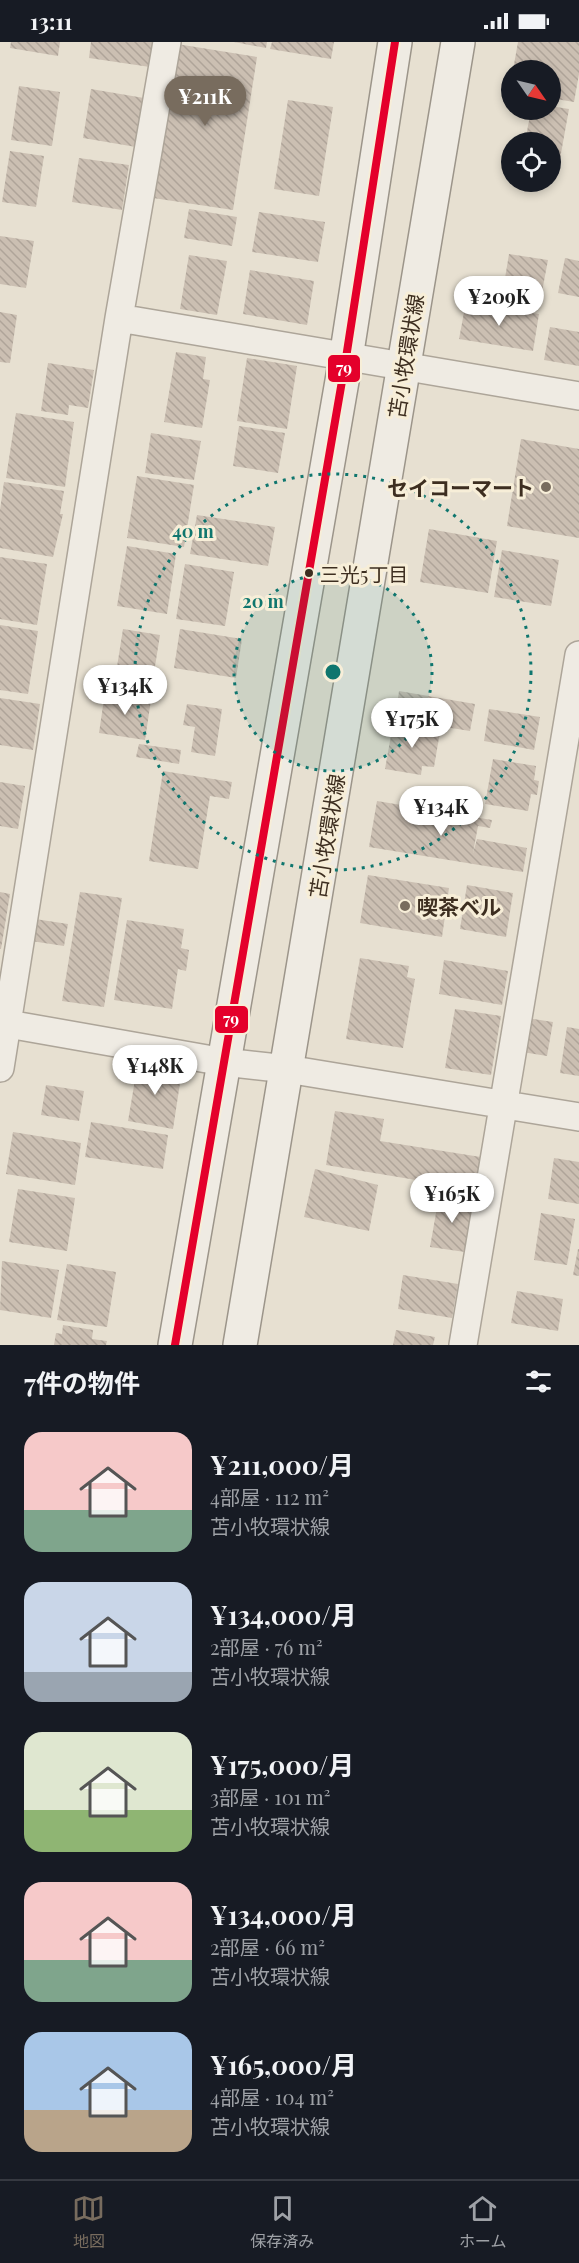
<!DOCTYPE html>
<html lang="ja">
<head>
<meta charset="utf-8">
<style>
	body { margin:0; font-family:"Playfair Display","Noto Sans JP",serif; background:#242831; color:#f1f3f6; height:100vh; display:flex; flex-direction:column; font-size:22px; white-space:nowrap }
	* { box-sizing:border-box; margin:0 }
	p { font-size:20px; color:#9ea1a6 }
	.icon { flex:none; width:33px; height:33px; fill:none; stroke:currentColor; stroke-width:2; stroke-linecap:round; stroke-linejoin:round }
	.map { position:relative; height:1303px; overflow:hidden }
	.sheet { display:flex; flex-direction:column; background:#171b24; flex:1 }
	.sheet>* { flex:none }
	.needle { width:39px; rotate:124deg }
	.tools { position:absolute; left:501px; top:18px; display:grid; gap:12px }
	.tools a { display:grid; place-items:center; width:60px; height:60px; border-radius:50%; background:#171b24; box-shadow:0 3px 9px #0003; font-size:30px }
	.price { position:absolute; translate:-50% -51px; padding:0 14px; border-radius:21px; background:#fff; color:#222; font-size:20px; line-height:39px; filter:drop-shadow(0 2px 3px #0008) }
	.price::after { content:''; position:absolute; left:50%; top:36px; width:18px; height:14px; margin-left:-9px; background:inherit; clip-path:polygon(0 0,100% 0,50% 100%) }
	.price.active { background:#786c5e; color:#fff }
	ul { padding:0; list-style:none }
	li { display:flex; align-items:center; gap:18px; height:150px; padding:0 24px }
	li span { display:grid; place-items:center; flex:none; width:168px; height:120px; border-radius:18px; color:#555 }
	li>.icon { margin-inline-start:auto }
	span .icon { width:72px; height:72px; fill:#fffc; stroke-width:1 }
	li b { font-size:26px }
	h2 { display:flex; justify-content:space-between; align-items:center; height:72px; padding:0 24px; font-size:26px }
	.status { display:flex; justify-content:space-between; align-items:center; height:42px; padding:0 30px; background:#171b24; direction:ltr }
	.status svg { height:16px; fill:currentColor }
	.tabs { display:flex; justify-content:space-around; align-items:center; height:84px; border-top:2px solid #363941; background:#171b24; font-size:16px; color:#9ea1a6 }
	.tabs a { display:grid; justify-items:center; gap:3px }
	.tabs .active { color:#786c5e }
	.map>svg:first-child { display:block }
	.building { fill:url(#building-back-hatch) }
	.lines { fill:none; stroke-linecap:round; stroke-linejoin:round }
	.street-casing { stroke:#ada599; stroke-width:30 }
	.secondary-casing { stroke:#9c958a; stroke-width:36 }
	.street { stroke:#efebe3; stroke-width:27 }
	.secondary { stroke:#efebe3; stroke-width:33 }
	.bus-1-casing { stroke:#f7eed8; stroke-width:12 }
	.bus-1 { stroke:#e4002b; stroke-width:8 }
	.ring { fill:none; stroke:#0f766e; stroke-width:3; stroke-dasharray:3 6 }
	.poi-dot { fill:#786c5e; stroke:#f7eed8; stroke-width:2 }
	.bus-dot { fill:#3d2e20; stroke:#f7eed8; stroke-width:2 }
	.labels { text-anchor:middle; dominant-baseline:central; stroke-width:6; stroke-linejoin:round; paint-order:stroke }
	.bus-label { font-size:20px; fill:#3d2e20; stroke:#f7eed8; text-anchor:start }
	.street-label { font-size:21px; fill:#3d2e20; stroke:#f7eed8 }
	.poi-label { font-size:21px; font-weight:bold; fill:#3d2e20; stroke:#f7eed8; text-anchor:end }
	.centre { fill:#0f766e; stroke:#f7eed8; stroke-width:3 }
	.ring-label { font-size:18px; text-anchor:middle; font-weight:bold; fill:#0f766e; stroke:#f7eed8; stroke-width:6; stroke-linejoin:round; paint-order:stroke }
	.line-badge { stroke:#f7eed8; stroke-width:2 }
	.badge-label { font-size:16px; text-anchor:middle; font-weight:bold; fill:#fff }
</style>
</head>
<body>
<div class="status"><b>13:11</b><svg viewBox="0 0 49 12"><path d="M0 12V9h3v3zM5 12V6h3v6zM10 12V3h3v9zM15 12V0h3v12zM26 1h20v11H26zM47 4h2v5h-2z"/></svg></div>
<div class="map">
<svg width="579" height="1303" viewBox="0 0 579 1303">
	<defs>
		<pattern id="building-back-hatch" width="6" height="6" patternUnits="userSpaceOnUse" patternTransform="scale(1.5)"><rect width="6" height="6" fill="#cbbfb2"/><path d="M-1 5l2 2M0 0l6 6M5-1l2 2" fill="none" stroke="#afa499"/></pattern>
	</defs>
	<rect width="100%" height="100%" fill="#e7e0d1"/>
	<path class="building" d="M11,0H60L58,14L10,6Z
		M91,0H154L150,25L89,16Z
		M234,0H267L266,6Z
		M272,0H334L331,17L270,7Z
		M518,0H579V32L574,60L550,56V28H513Z
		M177,2L257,15L233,168L153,156Z
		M19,44L60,50L52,104L11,98Z
		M91,47L144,56L136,105L83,96Z
		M288,58L333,65L319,154L274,147Z
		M550,64L569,67L558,128L550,126V100H525L531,68H550Z
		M10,109L44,114L36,165L2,160Z
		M79,116L129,123L122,168L72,160Z
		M189,167L237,175L232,204L184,196Z
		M259,170L325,180L318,220L252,210Z
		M0,194L34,199L26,246L0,242Z
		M509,212L548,218L541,255L503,248Z
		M189,213L227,219L217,273L180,267Z
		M565,216L579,219V255L558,251Z
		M250,228L314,239L307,283L243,272Z
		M466,260L539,272L533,309L459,297Z
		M0,270L17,273L10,321L0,320Z
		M550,285L579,290V324L544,318Z
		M176,310L206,315L203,337L210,338L202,386L164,380Z
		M247,316L297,324L287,387L237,379Z
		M48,321L94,328L88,366L69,363L68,373L41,369Z
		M16,371L74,380L65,445L6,436Z
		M239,384L285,391L278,431L233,424Z
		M151,391L201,399L194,438L145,431Z
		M521,397L579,407V496L507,484Z
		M137,434L194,443L184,505L127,496Z
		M4,440L64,449L60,472H63L53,515L0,506V468Z
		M197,473L275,485L268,524L190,512Z
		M429,487L497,499L488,551L420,540Z
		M127,504L176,512L167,572L117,564Z
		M502,508L559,518L551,564L494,555Z
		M0,515L47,522L37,583L0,577Z
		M185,522L234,530L225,584L176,577Z
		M0,583L38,589L28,652L0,648Z
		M123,587L160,593L153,637L116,631Z
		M180,587L242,597L236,636L174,626Z
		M399,649L475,662L470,689L395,677Z
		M105,650L151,658L145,698L99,691Z
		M0,656L40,662L33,708L0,703Z
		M187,662L222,667L215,714L191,710L195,685L183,683Z
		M489,667L540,675L534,708L484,699Z
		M393,682L440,690L434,725L422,724L421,733L385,727Z
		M139,702L181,708L179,722L136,715Z
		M493,717L536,724L534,738L539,739L537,753L531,752L528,769L485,762Z
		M163,729L232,740L229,757L210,754L198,827L149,819Z
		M0,740L25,744L18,787L0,784Z
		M377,759L492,778L490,786L478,784L473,811L477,797L527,806L523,830L369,805Z
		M368,833L449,846L442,895L360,881Z
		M467,843L513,851L506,895L460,887Z
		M0,850L10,852L1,907H0Z
		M80,850L122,856L104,965L62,959Z
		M35,877L68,882L64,904L31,899Z
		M127,878L184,887L181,906L189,908L186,929L178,927L172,967L114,958Z
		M360,916L409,924L407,935L415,937L403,1006L346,997Z
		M444,918L508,929L502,963L439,952Z
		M455,967L501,974L491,1033L445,1026Z
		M527,976L553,980L547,1014L522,1010Z
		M567,985L579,987V1034L560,1031Z
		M138,1020L182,1028L173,1087L128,1079Z
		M46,1043L84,1049L79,1079L41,1073Z
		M335,1069L384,1077L380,1099L487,1116L482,1149L326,1123Z
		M91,1080L168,1093L163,1127L85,1115Z
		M13,1090L81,1101L75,1143L6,1132Z
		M554,1116L579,1120V1162L548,1157Z
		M315,1127L378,1143L369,1189L304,1175Z
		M18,1147L75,1156L67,1209L9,1200Z
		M439,1154L473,1160L465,1210L430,1205Z
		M541,1171L575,1177L567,1223L534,1218Z
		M578,1207H579V1234L573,1233Z
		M2,1219L59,1228L51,1276L0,1268Z
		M67,1222L116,1230L107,1285L57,1278Z
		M403,1233L458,1242L452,1276L398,1267Z
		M517,1249L563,1257L558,1289L511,1281Z
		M63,1283L93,1288L92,1297L107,1299L106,1303H54L56,1291L62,1292Z
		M396,1288L435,1295L433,1303H393Z"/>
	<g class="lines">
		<g class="street-casing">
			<path id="street" d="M119,276L579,354
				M8,982L224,1020L287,1027L579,1075
				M0,1026L119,276L167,0
				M463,1303L579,613"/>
		</g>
		<g class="secondary-casing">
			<path id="secondary" d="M175,1303L346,316L395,0
				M240,1303L458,0"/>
		</g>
		<use href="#street" class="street"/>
		<use href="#secondary" class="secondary"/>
		<g class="bus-1-casing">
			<path id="bus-1" d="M175,1303L346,316L395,0"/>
		</g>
		<use href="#bus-1" class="bus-1"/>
	</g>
	<circle cx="333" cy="630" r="99" fill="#0f766e" fill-opacity=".12"/>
	<g class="ring">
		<circle cx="333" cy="630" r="99"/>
		<circle cx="333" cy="630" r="198"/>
	</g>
	<g class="poi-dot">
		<circle cx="546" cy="445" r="6"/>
		<circle cx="405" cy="864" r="6"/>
	</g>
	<circle class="bus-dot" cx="309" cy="531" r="5"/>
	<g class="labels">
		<g class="bus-label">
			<text x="320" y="531">三光5丁目</text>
		</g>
		<g class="street-label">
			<text transform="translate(405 314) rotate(-81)">苫小牧環状線</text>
			<text transform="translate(326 794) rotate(-81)">苫小牧環状線</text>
		</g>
		<g class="poi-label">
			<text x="534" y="445">セイコーマート</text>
			<text x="417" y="864" text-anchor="start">喫茶ベル</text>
		</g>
	</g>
	<circle cx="333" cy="630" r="9" class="centre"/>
	<g class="ring-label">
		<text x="193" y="496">40 m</text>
		<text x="263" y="566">20 m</text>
	</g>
	<g class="line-badge">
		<rect x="327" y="312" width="34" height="29" rx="6" fill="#e4002b"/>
		<rect x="214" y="963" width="35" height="29" rx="6" fill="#e4002b"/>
	</g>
	<g class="badge-label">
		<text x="344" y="332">79</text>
		<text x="231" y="983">79</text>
	</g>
</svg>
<div class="tools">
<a><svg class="needle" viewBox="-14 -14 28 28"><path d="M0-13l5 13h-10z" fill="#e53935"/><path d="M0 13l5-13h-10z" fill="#9ea1a6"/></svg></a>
<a><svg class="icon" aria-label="locate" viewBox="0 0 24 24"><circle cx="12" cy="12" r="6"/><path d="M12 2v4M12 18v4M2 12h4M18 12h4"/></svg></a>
</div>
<b class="price active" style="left:205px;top:85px">¥211K</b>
<b class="price" style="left:499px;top:285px">¥209K</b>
<b class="price" style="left:125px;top:674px">¥134K</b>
<b class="price" style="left:412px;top:707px">¥175K</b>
<b class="price" style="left:441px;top:795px">¥134K</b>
<b class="price" style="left:155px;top:1054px">¥148K</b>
<b class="price" style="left:452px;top:1182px">¥165K</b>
</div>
<section class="sheet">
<h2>7件の物件<svg class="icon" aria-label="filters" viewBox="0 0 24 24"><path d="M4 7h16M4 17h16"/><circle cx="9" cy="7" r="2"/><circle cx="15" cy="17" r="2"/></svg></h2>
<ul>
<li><span style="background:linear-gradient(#f6c9c9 65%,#7fa58c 0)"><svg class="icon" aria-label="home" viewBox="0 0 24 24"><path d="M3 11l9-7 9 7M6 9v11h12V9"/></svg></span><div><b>¥211,000/月</b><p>4部屋 · 112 m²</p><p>苫小牧環状線</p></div></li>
<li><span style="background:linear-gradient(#c9d6e8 75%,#9aa5b1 0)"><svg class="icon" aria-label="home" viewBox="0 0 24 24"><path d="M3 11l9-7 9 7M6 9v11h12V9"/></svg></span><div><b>¥134,000/月</b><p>2部屋 · 76 m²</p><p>苫小牧環状線</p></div></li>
<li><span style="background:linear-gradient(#dfe7d0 65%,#8fb573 0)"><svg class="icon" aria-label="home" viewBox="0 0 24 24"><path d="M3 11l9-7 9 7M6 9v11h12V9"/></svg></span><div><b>¥175,000/月</b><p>3部屋 · 101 m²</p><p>苫小牧環状線</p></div></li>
<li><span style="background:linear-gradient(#f6c9c9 65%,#7fa58c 0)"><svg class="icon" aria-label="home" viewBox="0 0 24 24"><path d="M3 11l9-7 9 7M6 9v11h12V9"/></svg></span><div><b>¥134,000/月</b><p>2部屋 · 66 m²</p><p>苫小牧環状線</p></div></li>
<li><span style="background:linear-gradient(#a9c7e8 65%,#b9a48a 0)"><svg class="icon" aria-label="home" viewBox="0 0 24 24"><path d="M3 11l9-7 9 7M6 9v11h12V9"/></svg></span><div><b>¥165,000/月</b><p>4部屋 · 104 m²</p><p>苫小牧環状線</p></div></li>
</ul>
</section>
<nav class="tabs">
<a class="active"><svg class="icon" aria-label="map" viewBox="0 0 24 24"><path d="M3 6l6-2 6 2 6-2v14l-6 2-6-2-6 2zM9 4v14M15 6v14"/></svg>地図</a>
<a><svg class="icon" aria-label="saved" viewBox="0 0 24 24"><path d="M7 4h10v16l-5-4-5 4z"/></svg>保存済み</a>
<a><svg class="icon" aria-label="home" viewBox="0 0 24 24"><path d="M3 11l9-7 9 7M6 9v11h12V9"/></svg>ホーム</a>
</nav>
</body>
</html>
